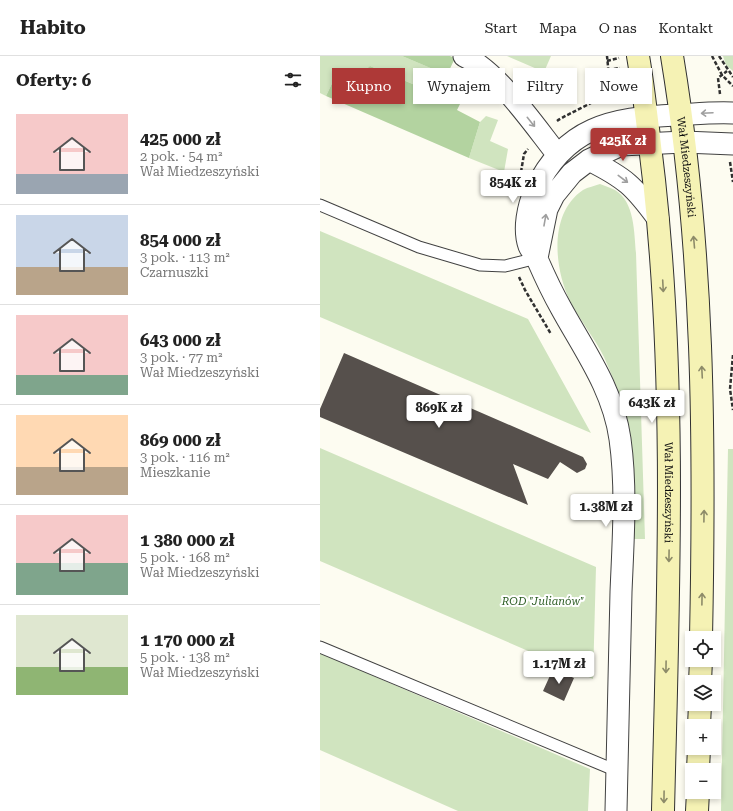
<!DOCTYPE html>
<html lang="pl">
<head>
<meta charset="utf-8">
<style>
	body { margin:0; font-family:"Roboto Serif",serif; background:#f2f2f2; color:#222; height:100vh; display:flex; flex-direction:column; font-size:15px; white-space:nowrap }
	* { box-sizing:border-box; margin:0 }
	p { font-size:13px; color:#767676 }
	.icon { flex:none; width:22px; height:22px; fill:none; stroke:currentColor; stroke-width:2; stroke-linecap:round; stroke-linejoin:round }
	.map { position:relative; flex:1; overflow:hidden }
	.panel { display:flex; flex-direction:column; background:#fff; width:320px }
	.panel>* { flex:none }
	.banner { position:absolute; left:12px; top:12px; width:341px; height:36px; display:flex; gap:8px }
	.tools { position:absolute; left:365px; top:575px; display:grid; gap:8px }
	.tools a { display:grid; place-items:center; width:36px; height:36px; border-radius:0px; background:#fff; box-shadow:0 2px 6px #0003; font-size:20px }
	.price { position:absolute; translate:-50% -34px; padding:0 9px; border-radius:4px; background:#fff; color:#222; font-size:13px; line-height:26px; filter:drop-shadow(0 1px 2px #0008) }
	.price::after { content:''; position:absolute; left:50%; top:24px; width:12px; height:9px; margin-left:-6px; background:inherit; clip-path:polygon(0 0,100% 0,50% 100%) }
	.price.selected { background:#ae3937; color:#fff }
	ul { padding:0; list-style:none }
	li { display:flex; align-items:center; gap:12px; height:100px; padding:0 16px }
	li+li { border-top:1px solid #e0e0e0 }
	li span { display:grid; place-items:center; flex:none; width:112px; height:80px; border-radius:0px; color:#555 }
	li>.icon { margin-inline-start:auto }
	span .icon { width:48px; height:48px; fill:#fffc; stroke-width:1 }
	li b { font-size:17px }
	h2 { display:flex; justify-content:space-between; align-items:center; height:48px; padding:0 16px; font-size:17px }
	.pill { padding:0 14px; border-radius:0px; background:#fff; box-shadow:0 2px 6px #0003; font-size:14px; line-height:36px }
	.pill.selected { background:#ae3937; color:#fff }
	header { display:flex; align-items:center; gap:24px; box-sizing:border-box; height:56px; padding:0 20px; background:#fff; border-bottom:1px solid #e0e0e0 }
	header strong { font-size:19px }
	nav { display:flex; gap:22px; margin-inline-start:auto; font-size:14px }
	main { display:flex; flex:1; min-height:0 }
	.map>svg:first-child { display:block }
	.green { fill:#d0e4bf }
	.forest { fill:#b3d3a0 }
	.building { fill:#56504c }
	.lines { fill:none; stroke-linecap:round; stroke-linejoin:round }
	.service-casing { stroke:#414141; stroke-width:13 }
	.minor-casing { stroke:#414141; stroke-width:23 }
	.secondary-casing { stroke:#303030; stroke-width:24 }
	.path { stroke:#303030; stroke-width:2.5; stroke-dasharray:4 2; stroke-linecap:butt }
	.service { stroke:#fff; stroke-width:11 }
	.minor { stroke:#fff; stroke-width:21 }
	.secondary { stroke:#f5f2b4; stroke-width:22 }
	.oneway { stroke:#9f9f9f }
	.oneway2 { stroke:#8d8b69 }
	.labels { text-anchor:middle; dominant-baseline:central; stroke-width:4; stroke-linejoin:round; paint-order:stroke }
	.street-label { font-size:11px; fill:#0e0e0e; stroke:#fff }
	.park-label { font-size:11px; font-style:italic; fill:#2e5e26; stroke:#fff }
</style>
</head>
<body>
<header>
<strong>Habito</strong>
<nav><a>Start</a><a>Mapa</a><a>O nas</a><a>Kontakt</a></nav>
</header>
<main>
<section class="panel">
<h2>Oferty: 6<svg class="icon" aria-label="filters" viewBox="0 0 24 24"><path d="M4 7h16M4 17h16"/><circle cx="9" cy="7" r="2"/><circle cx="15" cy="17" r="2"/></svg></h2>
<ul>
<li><span style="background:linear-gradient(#f6c9c9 75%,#9aa5b1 0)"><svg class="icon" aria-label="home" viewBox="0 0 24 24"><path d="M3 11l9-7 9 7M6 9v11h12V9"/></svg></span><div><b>425 000 zł</b><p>2 pok. · 54 m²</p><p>Wał Miedzeszyński</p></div></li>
<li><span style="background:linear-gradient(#c9d6e8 65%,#b9a48a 0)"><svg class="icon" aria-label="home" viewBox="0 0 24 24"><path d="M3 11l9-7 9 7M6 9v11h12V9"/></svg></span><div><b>854 000 zł</b><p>3 pok. · 113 m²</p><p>Czarnuszki</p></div></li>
<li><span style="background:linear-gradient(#f6c9c9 75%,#7fa58c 0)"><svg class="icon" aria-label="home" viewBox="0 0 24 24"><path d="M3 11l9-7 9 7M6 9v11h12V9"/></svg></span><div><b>643 000 zł</b><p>3 pok. · 77 m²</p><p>Wał Miedzeszyński</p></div></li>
<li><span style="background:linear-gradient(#ffd9b3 65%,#b9a48a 0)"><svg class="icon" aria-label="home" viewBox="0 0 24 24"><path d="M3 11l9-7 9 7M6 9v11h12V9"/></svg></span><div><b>869 000 zł</b><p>3 pok. · 116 m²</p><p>Mieszkanie</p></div></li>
<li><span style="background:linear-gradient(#f6c9c9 60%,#7fa58c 0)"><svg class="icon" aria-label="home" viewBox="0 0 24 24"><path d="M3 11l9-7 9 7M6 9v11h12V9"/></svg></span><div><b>1 380 000 zł</b><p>5 pok. · 168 m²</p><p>Wał Miedzeszyński</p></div></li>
<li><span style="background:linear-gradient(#dfe7d0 65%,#8fb573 0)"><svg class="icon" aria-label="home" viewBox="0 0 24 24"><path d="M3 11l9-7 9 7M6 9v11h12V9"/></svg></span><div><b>1 170 000 zł</b><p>5 pok. · 138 m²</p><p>Wał Miedzeszyński</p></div></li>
</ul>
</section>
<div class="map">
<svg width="413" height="755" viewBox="0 0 413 755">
	<rect width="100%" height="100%" fill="#fdfcf1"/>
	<path class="green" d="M0,0H82L149,28L140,48L50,10L32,25L16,19L6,40L0,37Z
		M187,0H231L224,16Z
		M403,0H413V15L406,9Z
		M166,60L178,64L170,85L188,93L184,116L149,102L160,66Z
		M280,128C285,130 291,132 295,134C315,146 314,177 316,197L325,483H312L311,385C309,356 295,327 284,301C274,281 259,263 249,243C234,210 229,157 263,134C268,131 275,130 280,128Z
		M0,175L208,263L271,377L0,261Z
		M0,392L276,511L273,623L0,505Z
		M408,393H413V755H401Z
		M0,597L270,713L268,755H138L0,694Z"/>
	<path class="forest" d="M82,0H130L135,2L127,19Z
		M50,10L140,48L137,54L160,66L149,102L6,40L16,19L32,25Z"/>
	<path class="building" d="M24,297L263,401L267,408L265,413L257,417L240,406L228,423L193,408L208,449L0,361V353Z
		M233,613L254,622L244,645L223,635Z"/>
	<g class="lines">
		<g class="service-casing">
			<path id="service" d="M0,149L99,191L160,209L185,210L217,202
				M0,591L297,715"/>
		</g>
		<g class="minor-casing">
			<path id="minor" d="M144,0C178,16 214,69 237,98
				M269,104C305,122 314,130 338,163
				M217,202L227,153L234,139L252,117L269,104L301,89L364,86L413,88
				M296,755C297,682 299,609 301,536C303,486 307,433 300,383C293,333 264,294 241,252C232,236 225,221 218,205C216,199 211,195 209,190C203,173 208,150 215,134C245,71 291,62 356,59C375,58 394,56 413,57"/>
		</g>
		<g class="secondary-casing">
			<g id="secondary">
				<path id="s1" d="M318,0C325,41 329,83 334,124C357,334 348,545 343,755"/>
				<path id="s2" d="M352,0C384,194 385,386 381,582"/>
				<path d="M380,626L381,604"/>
				<path d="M379,670L380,648"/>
				<path d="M378,714L379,692"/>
				<path d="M377,755L378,736"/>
			</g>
		</g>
		<path class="path" d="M392,0L402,19L413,30
			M399,0L413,21
			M287,5L299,2
			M288,14L300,12
			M400,38L398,22L407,15
			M237,65C248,57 283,44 287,34C290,24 288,11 287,0
			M410,106L413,126
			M201,116L204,98L208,93
			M199,221L205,234L231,278
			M413,299L410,333L413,354"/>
		<use href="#service" class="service"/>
		<use href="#minor" class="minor"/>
		<use href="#secondary" class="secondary"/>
	</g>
	<defs><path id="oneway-shaft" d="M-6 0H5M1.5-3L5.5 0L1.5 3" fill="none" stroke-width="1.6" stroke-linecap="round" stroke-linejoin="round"/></defs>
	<g class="oneway">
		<use href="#oneway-shaft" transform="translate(387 57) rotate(177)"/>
		<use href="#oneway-shaft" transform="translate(211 66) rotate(51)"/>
		<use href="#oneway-shaft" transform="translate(303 123) rotate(37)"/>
		<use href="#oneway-shaft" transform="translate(225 164) rotate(-80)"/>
	</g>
	<g class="oneway2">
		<use href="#oneway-shaft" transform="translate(374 186) rotate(-95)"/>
		<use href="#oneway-shaft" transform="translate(343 230) rotate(87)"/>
		<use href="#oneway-shaft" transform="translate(382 316) rotate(-93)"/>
		<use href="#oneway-shaft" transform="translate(384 460) rotate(-89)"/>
		<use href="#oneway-shaft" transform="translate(349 500) rotate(91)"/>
		<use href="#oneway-shaft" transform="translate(382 543) rotate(-89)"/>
		<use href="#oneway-shaft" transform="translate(346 611) rotate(91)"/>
		<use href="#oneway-shaft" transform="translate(344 741) rotate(91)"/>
	</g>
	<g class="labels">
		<g class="street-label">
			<text stroke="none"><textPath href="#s2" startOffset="112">Wał Miedzeszyński</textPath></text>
			<text stroke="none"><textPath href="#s1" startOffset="438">Wał Miedzeszyński</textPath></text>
		</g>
		<g class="park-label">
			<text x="223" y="545">ROD "Julianów"</text>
		</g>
	</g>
</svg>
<div class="tools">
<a><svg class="icon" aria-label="locate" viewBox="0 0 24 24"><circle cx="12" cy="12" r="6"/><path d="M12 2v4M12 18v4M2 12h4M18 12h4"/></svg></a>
<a><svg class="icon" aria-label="layers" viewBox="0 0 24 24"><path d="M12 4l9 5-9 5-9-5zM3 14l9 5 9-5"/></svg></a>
<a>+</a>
<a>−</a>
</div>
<b class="price selected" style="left:303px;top:106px">425K zł</b>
<b class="price" style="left:193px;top:148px">854K zł</b>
<b class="price" style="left:332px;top:368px">643K zł</b>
<b class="price" style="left:119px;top:373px">869K zł</b>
<b class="price" style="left:286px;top:472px">1.38M zł</b>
<b class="price" style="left:239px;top:629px">1.17M zł</b>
<div class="banner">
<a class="pill selected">Kupno</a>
<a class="pill">Wynajem</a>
<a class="pill">Filtry</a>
<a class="pill">Nowe</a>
</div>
</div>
</main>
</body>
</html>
